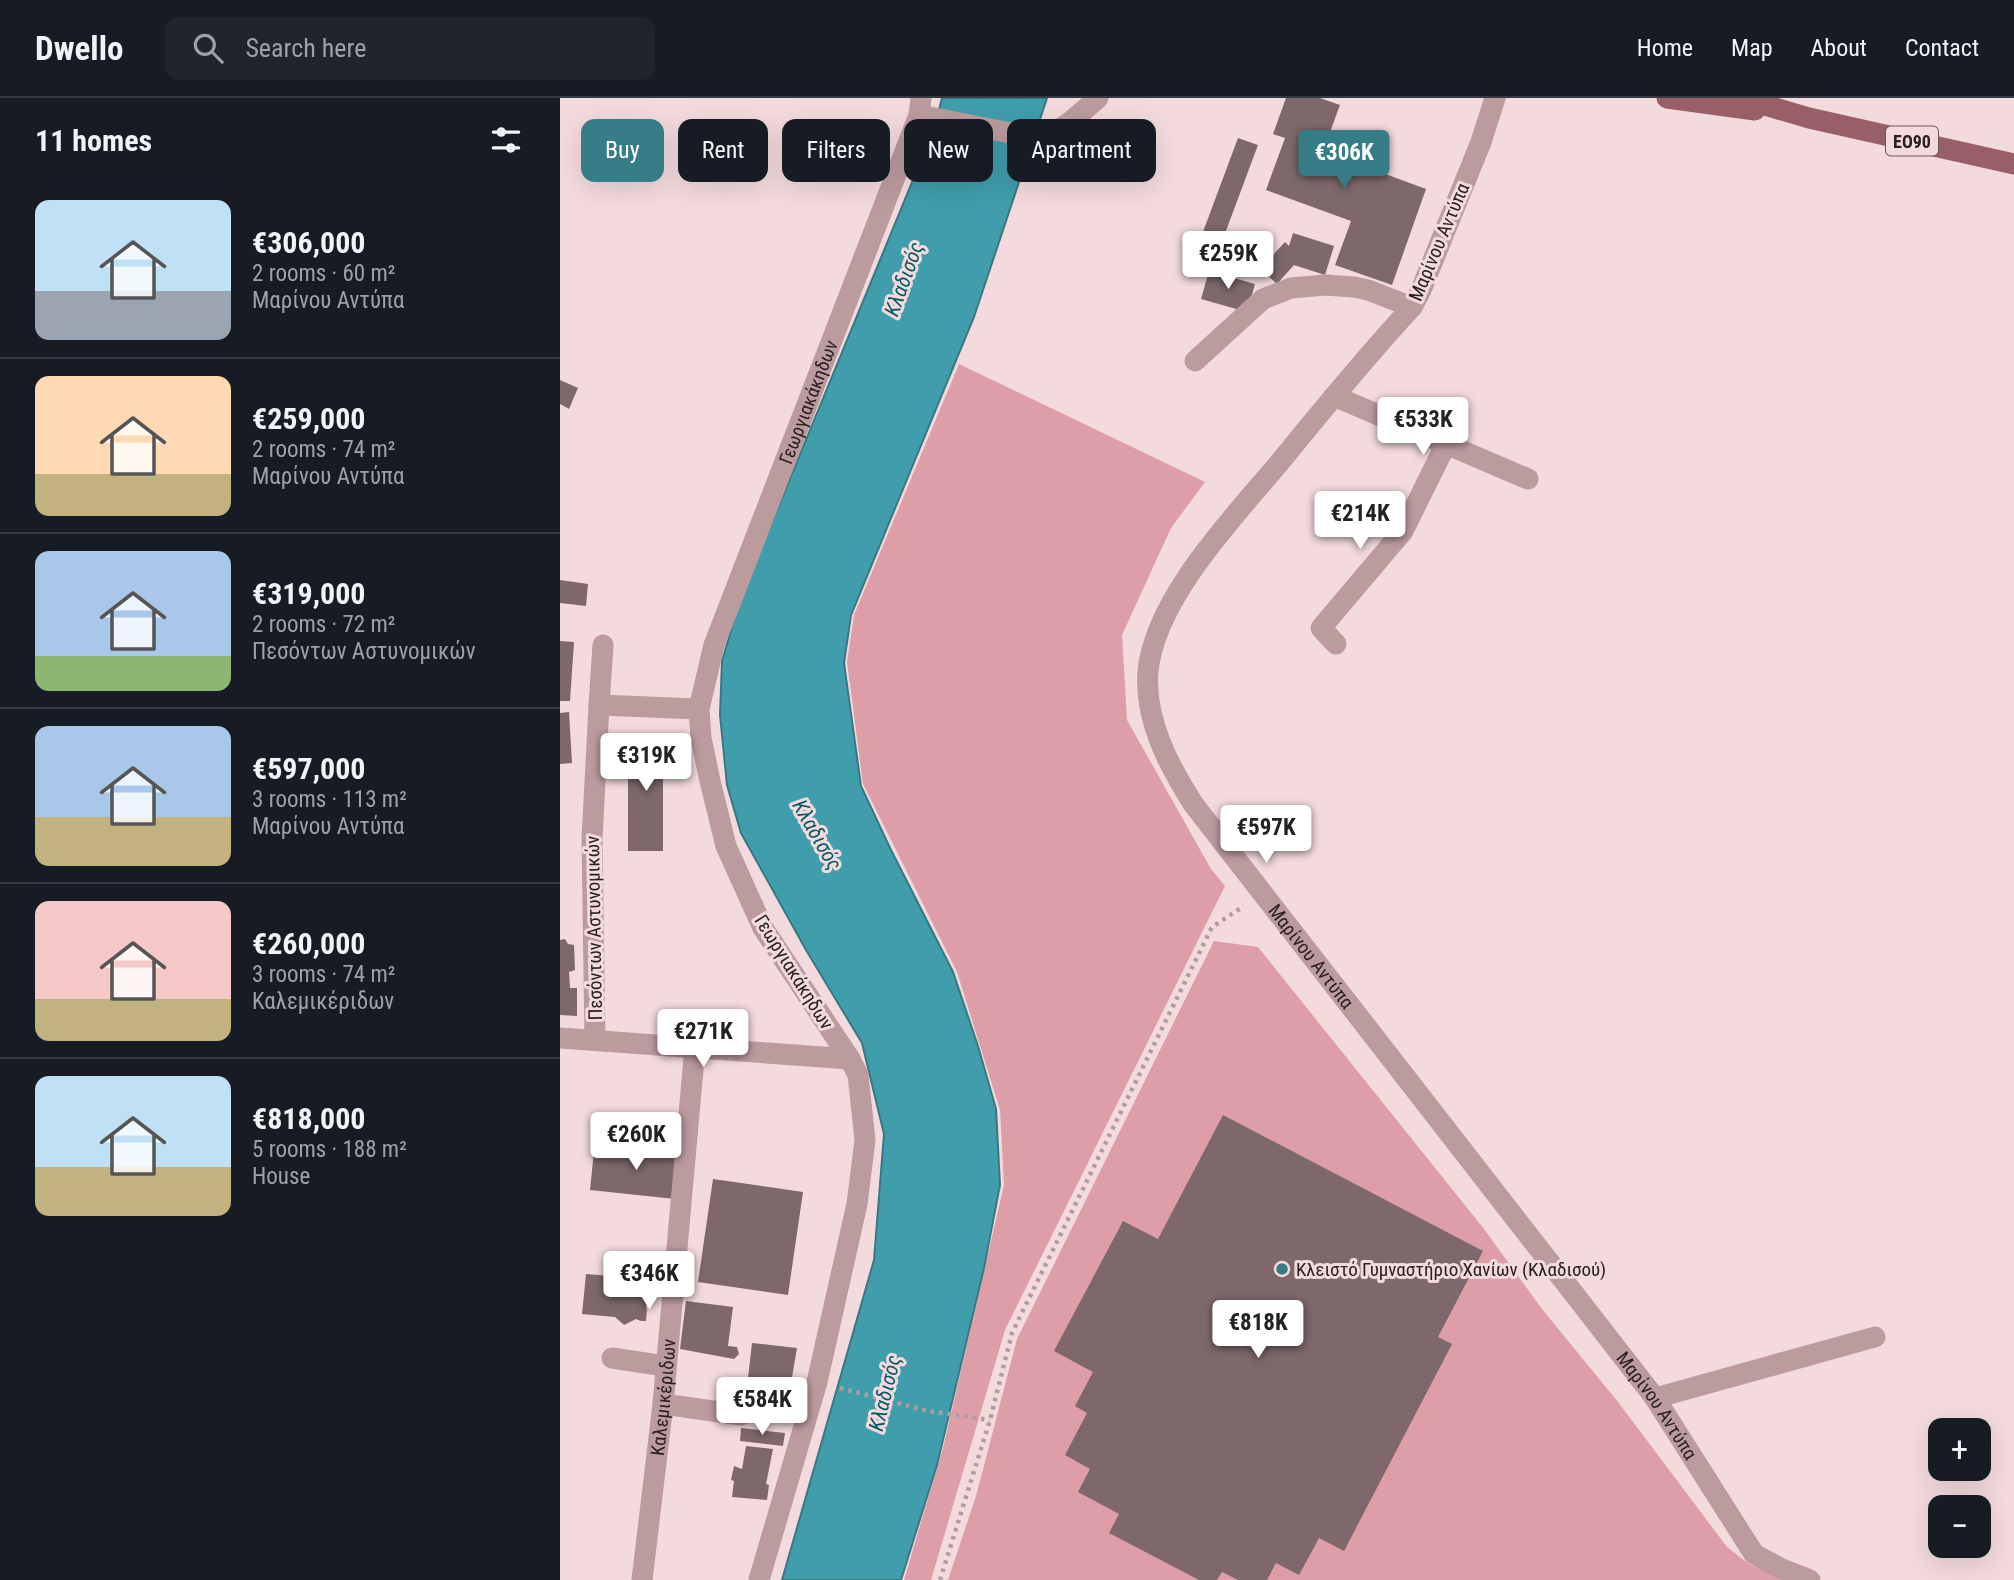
<!DOCTYPE html>
<html lang="en">
<head>
<meta charset="utf-8">
<style>
	body { margin:0; font-family:"Roboto Condensed",sans-serif; background:#20242c; color:#f1f3f6; height:100vh; display:flex; flex-direction:column; font-size:26px; white-space:nowrap }
	* { box-sizing:border-box; margin:0 }
	p { font-size:23px; color:#9ea1a6 }
	.icon { flex:none; width:38px; height:38px; fill:none; stroke:currentColor; stroke-width:2; stroke-linecap:round; stroke-linejoin:round }
	.map { position:relative; flex:1; overflow:hidden }
	.drawer { display:flex; flex-direction:column; background:#171b24; width:560px }
	.drawer>* { flex:none }
	.top-card { position:absolute; left:21px; top:21px; width:665px; height:63px; display:flex; gap:14px }
	.controls { position:absolute; left:1368px; top:1320px; display:grid; gap:14px }
	.controls a { display:grid; place-items:center; width:63px; height:63px; border-radius:14px; background:#171b24; box-shadow:0 7px 28px #0002; font-size:35px }
	.price { position:absolute; translate:-50% -60px; padding:0 16px; border-radius:7px; background:#fff; color:#222; font-size:23px; line-height:46px; filter:drop-shadow(0 2px 4px #0008) }
	.price::after { content:''; position:absolute; left:50%; top:42px; width:21px; height:16px; margin-left:-10px; background:inherit; clip-path:polygon(0 0,100% 0,50% 100%) }
	.price.selected { background:#367d88; color:#fff }
	ul { padding:0; list-style:none }
	li { display:flex; align-items:center; gap:21px; height:175px; padding:0 35px }
	li+li { border-top:2px solid #363941 }
	li span { display:grid; place-items:center; flex:none; width:196px; height:140px; border-radius:14px; color:#555 }
	li>.icon { margin-inline-start:auto }
	span .icon { width:84px; height:84px; fill:#fffc; stroke-width:1 }
	li b { font-size:30px }
	h2 { display:flex; justify-content:space-between; align-items:center; height:84px; padding:0 35px; font-size:30px }
	.chip { padding:0 24px; border-radius:14px; background:#171b24; box-shadow:0 7px 28px #0002; font-size:24px; line-height:63px }
	.chip.selected { background:#367d88; color:#fff }
	header { display:flex; align-items:center; gap:42px; box-sizing:border-box; height:98px; padding:0 35px; background:#171b24; border-bottom:2px solid #363941 }
	header strong { font-size:33px }
	nav { display:flex; gap:38px; margin-inline-start:auto; font-size:24px }
	.search { width:490px; height:63px; background:#20242c; display:flex; align-items:center; gap:18px; box-sizing:border-box; padding:0 24px; border-radius:14px; color:#9ea1a6; font-size:26px }
	main { display:flex; flex:1; min-height:0 }
	.map>svg:first-child { display:block }
	.green { fill:#de9ea7 }
	.water { fill:#409eac; stroke:#397883; stroke-width:2 }
	.building { fill:#7e686b }
	.lines { fill:none; stroke-linecap:round; stroke-linejoin:round }
	.path { stroke:#b09c9f; stroke-width:4.5; stroke-dasharray:3.5 5; stroke-linecap:butt }
	.minor { stroke:#bc9b9f; stroke-width:21 }
	.major { stroke:#995f68; stroke-width:21 }
	.poi-dot { fill:#367d88; stroke:#f3dadd; stroke-width:2.5 }
	.labels { text-anchor:middle; dominant-baseline:central; stroke-width:6; stroke-linejoin:round; paint-order:stroke }
	.shield { fill:#f3dadd; stroke:#66585a; stroke-width:2 }
	.shield-label { font-size:18px; font-weight:bold; fill:#292022 }
	.street-label { font-size:19px; fill:#292022; stroke:#f3dadd }
	.poi-label { font-size:19px; fill:#292022; stroke:#f3dadd; text-anchor:start }
	.water-label { font-size:21px; font-style:italic; fill:#055964; stroke:#f3dadd }
</style>
</head>
<body>
<header>
<strong>Dwello</strong>
<div class="search"><svg class="icon" aria-label="search" viewBox="0 0 24 24"><circle cx="10" cy="10" r="6"/><path d="M15 15l6 6"/></svg>Search here</div>
<nav><a>Home</a><a>Map</a><a>About</a><a>Contact</a></nav>
</header>
<main>
<section class="drawer">
<h2>11 homes<svg class="icon" aria-label="filters" viewBox="0 0 24 24"><path d="M4 7h16M4 17h16"/><circle cx="9" cy="7" r="2"/><circle cx="15" cy="17" r="2"/></svg></h2>
<ul>
<li><span style="background:linear-gradient(#bfe0f5 65%,#9aa5b1 0)"><svg class="icon" aria-label="home" viewBox="0 0 24 24"><path d="M3 11l9-7 9 7M6 9v11h12V9"/></svg></span><div><b>€306,000</b><p>2 rooms · 60 m²</p><p>Μαρίνου Αντύπα</p></div></li>
<li><span style="background:linear-gradient(#ffd9b3 70%,#c2b280 0)"><svg class="icon" aria-label="home" viewBox="0 0 24 24"><path d="M3 11l9-7 9 7M6 9v11h12V9"/></svg></span><div><b>€259,000</b><p>2 rooms · 74 m²</p><p>Μαρίνου Αντύπα</p></div></li>
<li><span style="background:linear-gradient(#a9c7e8 75%,#8fb573 0)"><svg class="icon" aria-label="home" viewBox="0 0 24 24"><path d="M3 11l9-7 9 7M6 9v11h12V9"/></svg></span><div><b>€319,000</b><p>2 rooms · 72 m²</p><p>Πεσόντων Αστυνομικών</p></div></li>
<li><span style="background:linear-gradient(#a9c7e8 65%,#c2b280 0)"><svg class="icon" aria-label="home" viewBox="0 0 24 24"><path d="M3 11l9-7 9 7M6 9v11h12V9"/></svg></span><div><b>€597,000</b><p>3 rooms · 113 m²</p><p>Μαρίνου Αντύπα</p></div></li>
<li><span style="background:linear-gradient(#f6c9c9 70%,#c2b280 0)"><svg class="icon" aria-label="home" viewBox="0 0 24 24"><path d="M3 11l9-7 9 7M6 9v11h12V9"/></svg></span><div><b>€260,000</b><p>3 rooms · 74 m²</p><p>Καλεμικέριδων</p></div></li>
<li><span style="background:linear-gradient(#bfe0f5 65%,#c2b280 0)"><svg class="icon" aria-label="home" viewBox="0 0 24 24"><path d="M3 11l9-7 9 7M6 9v11h12V9"/></svg></span><div><b>€818,000</b><p>5 rooms · 188 m²</p><p>House</p></div></li>
</ul>
</section>
<div class="map">
<svg width="1454" height="1482" viewBox="0 0 1454 1482">
	<rect width="100%" height="100%" fill="#f3dadd"/>
	<path class="green" d="M399,266L645,384L611,430L562,537L567,622L651,771L665,788L445,1232L371,1482H344L383,1350L444,1087L440,1012L397,874L303,686L287,564L294,517Z
		M654,843L698,849L924,1131L982,1211L1058,1304L1167,1449L1189,1466L1226,1482H388L416,1398L457,1241Z"/>
	<path class="water" d="M382,0H487L414,219L291,517L284,565L301,688L330,750L393,874L418,948L436,1011L440,1087L424,1170L377,1367L341,1482H222L314,1162L324,1036L302,945L246,852L181,735L167,687L160,617L162,563L180,502L374,31Z"/>
	<path class="building" d="M726,0H760L780,7L763,53L866,91L832,187L775,167L791,123L706,92L725,40L713,36Z
		M678,40L698,47L654,165L634,158Z
		M733,135L774,148L765,177L734,167L717,186L700,171L725,144L729,148Z
		M649,173L695,186L687,214L641,201Z
		M0,282L18,290L9,311L0,306Z
		M0,482L28,486L26,508L0,505Z
		M0,543L14,544L10,603H0Z
		M9,614L12,665L0,666V615Z
		M68,637H103V753H68Z
		M5,841L8,846L14,847L15,872L9,874L10,890H17V918L0,917V842Z
		M663,1017L923,1153L878,1239L892,1246L784,1453L759,1440L739,1477L716,1465L707,1482H678L662,1474L657,1482H639L549,1435L559,1416L518,1394L530,1371L505,1357L527,1315L515,1308L533,1274L494,1253L563,1123L598,1141Z
		M45,1048L75,1050L74,1058H77V1051L94,1052V1049L121,1052L115,1101L30,1092L34,1053L44,1054Z
		M153,1081L243,1094L228,1197L138,1184Z
		M54,1159L93,1163L86,1209L87,1211L86,1223H81L76,1221L64,1227L55,1219L22,1216L26,1176L51,1178Z
		M126,1203L173,1209L168,1248L177,1249L179,1256L174,1261L120,1251Z
		M192,1245L237,1250L231,1285L188,1280Z
		M181,1330L225,1335L223,1348L180,1343Z
		M186,1348L213,1351L206,1386L209,1387L207,1402L172,1399L174,1383L171,1382L174,1368L182,1371Z"/>
	<g class="lines">
		<path class="path" d="M280,1290L368,1313L430,1322
			M380,1482L430,1322L452,1235L652,829L684,808"/>
		<g class="minor">
			<path id="s1" d="M935,0L921,44L861,192L852,209C806,259 763,311 720,364C674,419 595,500 588,573C584,622 609,668 634,707L1095,1300L1194,1456L1222,1471L1250,1482"/>
			<path d="M359,17L476,40C506,33 516,18 538,0"/>
			<path d="M635,263L703,201L731,190L765,187L794,189L808,192L852,209"/>
			<path d="M774,298L968,381"/>
			<path d="M776,546L761,530L843,433L886,346"/>
			<path d="M39,607L43,547"/>
			<path d="M0,940L290,961"/>
			<path d="M35,942L32,741L39,607L139,611"/>
			<path d="M52,1260L105,1268"/>
			<path d="M1095,1300L1315,1239"/>
			<path d="M103,1306L181,1317"/>
			<path id="s2" d="M82,1482L103,1306L135,949"/>
			<path id="s3" d="M199,1482L257,1284L297,1106L305,1042L298,977L290,961L203,830L166,748L150,683L141,640L139,611L154,547L359,17L361,0"/>
		</g>
		<path class="major" d="M1107,0L1195,12
			M1181,0L1249,20L1454,66"/>
	</g>
	<circle class="poi-dot" cx="722" cy="1171" r="7"/>
	<g class="labels">
		<rect class="shield" x="1326" y="28.5" width="52" height="29" rx="5"/>
		<g class="shield-label">
			<text x="1352" y="43">ΕΟ90</text>
		</g>
		<g class="street-label">
			<text transform="translate(879 144) rotate(-67)">Μαρίνου Αντύπα</text>
			<text stroke="none"><textPath href="#s3" startOffset="1250">Γεωργιακάκηδων</textPath></text>
			<text transform="translate(34 830) rotate(-91)">Πεσόντων Αστυνομικών</text>
			<text stroke="none"><textPath href="#s1" startOffset="1015">Μαρίνου Αντύπα</textPath></text>
			<text transform="translate(234 874) rotate(58)">Γεωργιακάκηδων</text>
			<text stroke="none"><textPath href="#s2" startOffset="184">Καλεμικέριδων</textPath></text>
			<text stroke="none"><textPath href="#s1" startOffset="1582">Μαρίνου Αντύπα</textPath></text>
		</g>
		<g class="poi-label">
			<text x="736" y="1171">Κλειστό Γυμναστήριο Χανίων (Κλαδισού)</text>
		</g>
		<g class="water-label">
			<text transform="translate(344 181) rotate(-70)">Κλαδισός</text>
			<text transform="translate(257 737) rotate(60)">Κλαδισός</text>
			<text transform="translate(325 1295) rotate(-76)">Κλαδισός</text>
		</g>
	</g>
</svg>
<div class="controls">
<a>+</a>
<a>−</a>
</div>
<b class="price selected" style="left:784px;top:92px">€306K</b>
<b class="price" style="left:668px;top:193px">€259K</b>
<b class="price" style="left:863px;top:359px">€533K</b>
<b class="price" style="left:800px;top:453px">€214K</b>
<b class="price" style="left:86px;top:695px">€319K</b>
<b class="price" style="left:706px;top:767px">€597K</b>
<b class="price" style="left:143px;top:971px">€271K</b>
<b class="price" style="left:76px;top:1074px">€260K</b>
<b class="price" style="left:89px;top:1213px">€346K</b>
<b class="price" style="left:698px;top:1262px">€818K</b>
<b class="price" style="left:202px;top:1339px">€584K</b>
<div class="top-card">
<a class="chip selected">Buy</a>
<a class="chip">Rent</a>
<a class="chip">Filters</a>
<a class="chip">New</a>
<a class="chip">Apartment</a>
</div>
</div>
</main>
</body>
</html>
